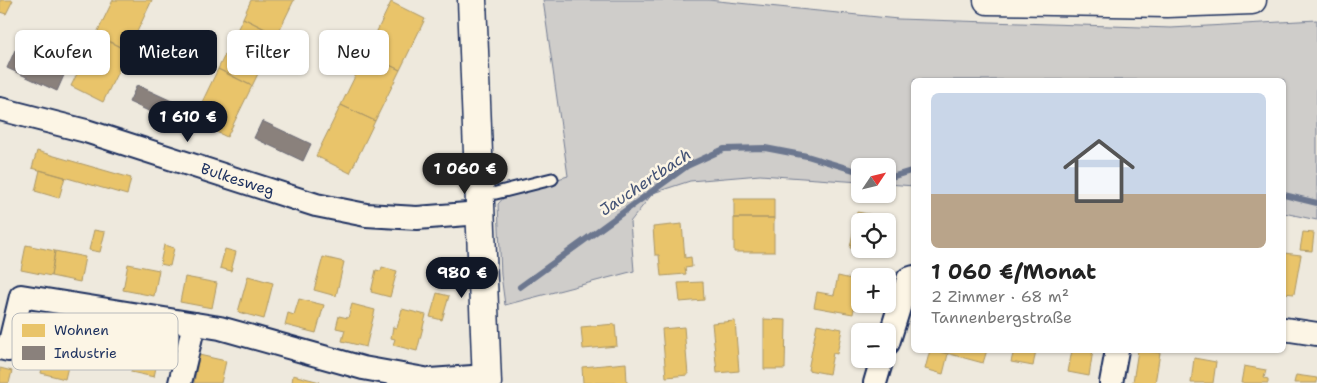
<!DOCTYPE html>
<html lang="de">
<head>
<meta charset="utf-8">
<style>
	body { margin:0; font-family:"Shantell Sans",sans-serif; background:#f6f6f6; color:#222; height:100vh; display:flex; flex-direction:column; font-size:19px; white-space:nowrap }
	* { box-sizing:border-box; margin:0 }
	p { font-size:16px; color:#767676 }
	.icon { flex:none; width:28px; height:28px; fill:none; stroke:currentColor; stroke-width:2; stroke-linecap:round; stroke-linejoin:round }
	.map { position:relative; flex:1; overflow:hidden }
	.panel { position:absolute; left:911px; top:78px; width:375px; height:275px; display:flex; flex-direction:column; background:#fff; border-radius:8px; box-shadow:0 1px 4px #0004 }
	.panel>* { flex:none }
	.guide { position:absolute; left:15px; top:30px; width:475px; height:45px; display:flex; gap:10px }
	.needle { width:32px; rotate:55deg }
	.controls { position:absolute; left:851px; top:158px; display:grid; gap:10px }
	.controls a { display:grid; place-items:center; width:45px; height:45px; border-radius:8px; background:#fff; box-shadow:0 1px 4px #0004; font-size:25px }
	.price { position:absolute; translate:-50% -42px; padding:0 11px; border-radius:18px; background:#111827; color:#fff; font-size:16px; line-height:32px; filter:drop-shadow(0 1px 2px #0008) }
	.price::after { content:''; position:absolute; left:50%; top:30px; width:15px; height:11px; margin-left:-8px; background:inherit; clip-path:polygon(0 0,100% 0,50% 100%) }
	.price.current { background:#222; color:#fff }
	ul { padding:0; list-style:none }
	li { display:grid; align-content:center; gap:10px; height:265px; padding:0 20px }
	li+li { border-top:1px solid #e0e0e0 }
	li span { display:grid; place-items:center; height:155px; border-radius:8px; color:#555 }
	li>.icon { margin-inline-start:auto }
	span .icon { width:90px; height:90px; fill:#fffc; stroke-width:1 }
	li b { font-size:21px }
	.tag { padding:0 18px; border-radius:8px; background:#fff; box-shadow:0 1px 4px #0004; font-size:18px; line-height:45px }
	.tag.current { background:#111827; color:#fff }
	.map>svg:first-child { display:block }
	.green { fill:#cfcdca; stroke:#757e94 }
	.homes { fill:#e9c46a; stroke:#ab9766 }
	.industry { fill:#8a817c; stroke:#696873 }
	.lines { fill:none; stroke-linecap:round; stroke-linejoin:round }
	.stream { stroke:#6c778f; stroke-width:6 }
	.lane-casing { stroke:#1b2f5e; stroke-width:15 }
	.street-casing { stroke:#1b2f5e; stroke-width:26 }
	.secondary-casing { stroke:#1b2f5e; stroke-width:31 }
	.primary-casing { stroke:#1b2f5e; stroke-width:31 }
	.lane { stroke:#fcf5e5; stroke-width:11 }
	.street { stroke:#fcf5e5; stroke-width:22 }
	.secondary { stroke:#fcf5e5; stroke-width:28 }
	.primary { stroke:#fcf5e5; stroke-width:28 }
	.labels { text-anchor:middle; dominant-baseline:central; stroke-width:5; stroke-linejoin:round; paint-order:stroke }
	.street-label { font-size:15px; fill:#1b2f5e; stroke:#fcf5e5 }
	.water-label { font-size:16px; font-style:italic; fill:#445376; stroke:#fcf5e5 }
	.key { fill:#fcf5e5; stroke:#b8babc; stroke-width:1 }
	.key-label { font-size:14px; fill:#1b2f5e }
</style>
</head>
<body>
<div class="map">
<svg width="1317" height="383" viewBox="0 0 1317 383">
	<rect width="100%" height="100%" fill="#eee9dd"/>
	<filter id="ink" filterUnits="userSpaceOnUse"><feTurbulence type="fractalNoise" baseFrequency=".02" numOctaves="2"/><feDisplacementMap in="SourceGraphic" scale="10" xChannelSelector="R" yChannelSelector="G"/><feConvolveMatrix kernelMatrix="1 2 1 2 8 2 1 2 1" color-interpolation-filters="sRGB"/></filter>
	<g filter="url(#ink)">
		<path class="green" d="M543,0H708L898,19L1171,28L1317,20V220L1284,213V80H914V186L888,184V166H860V182L760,175L690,181L653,193L630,222L634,271L505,305L501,275L498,204L507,194L568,176Z"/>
		<path class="homes" d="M0,0H13L6,14L0,12Z
			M113,0H152L128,51L96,35Z
			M251,0H294L277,35L243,18Z
			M391,2L425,19L400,70L366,54Z
			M243,18L277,35L252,86L218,69Z
			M96,35L128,51L103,102L71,86Z
			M366,54L400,70L375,121L341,105Z
			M218,69L252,86L227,137L193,121Z
			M341,105L375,121L350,173L316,156Z
			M37,151L131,178L127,195L32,168Z
			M40,170L65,177L59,198L35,191Z
			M734,199H774V218H734Z
			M857,212L879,216L878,221H860V249H873V253L850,248Z
			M734,218H774V252H734Z
			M682,224L685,258L691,257L692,267L685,268L686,274L661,276L659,255H655L653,227Z
			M94,230L105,232L100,252L89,250Z
			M1303,232L1314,233L1312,251L1300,250Z
			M26,245L55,251L51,276L21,270Z
			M164,245L174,248L170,266L160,264Z
			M225,249L236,252L231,271L220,268Z
			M55,251L85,257L80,282L51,276Z
			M1284,253L1301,255L1294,294L1284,293Z
			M323,257L344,262L336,296L314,290Z
			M128,264L159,270L154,296L123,290Z
			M382,267L397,271L390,297L371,292L376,270L381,271Z
			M248,276L273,283L264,319L238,312Z
			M838,276L860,281V294L857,293L853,314L814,307L817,292L834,295Z
			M185,277L217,283L212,308L180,302Z
			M703,282L704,300L680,302L678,283Z
			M437,293L449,296L442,320L430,317Z
			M299,299L324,305L316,333L285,325L288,313L294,315Z
			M352,304L375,310L366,347L342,341L345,330L336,328L339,316L348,318Z
			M402,309L426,315L417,351L393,345L395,339L391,338L393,327L397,328Z
			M764,319L786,320L785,369H764Z
			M735,321L739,371L717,373L712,323Z
			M615,324L617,346L583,349L581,327Z
			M817,324L842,329L837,354L833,353L829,374L808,370Z
			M684,327L688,375L666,377L662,329Z
			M138,338L161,343L154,377L131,372Z
			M46,349L71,354L65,379L41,373Z
			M930,350L948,354L943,374L925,369Z
			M935,350H987L983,363Z
			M1014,350H1036L1033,366L1011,362Z
			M1072,350H1093L1089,376L1068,372Z
			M1138,350L1160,353L1155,383L1133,382Z
			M199,355L226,361L221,383H194Z
			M1194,358L1216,362L1213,383H1191Z
			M626,363L627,383H583L582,367Z
			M1244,366L1266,370L1264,378L1268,379V383H1241Z
			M0,368L12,371L9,383H0Z
			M293,375L320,382L319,383H292Z
			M1296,375L1317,378V383H1294Z"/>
		<path class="industry" d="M15,50L65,73L57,91L7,68Z
			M137,85L189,109L181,126L129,102Z
			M262,121L311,144L303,161L254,138Z"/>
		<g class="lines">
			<path class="stream" d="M888,178L914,170
				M1284,195L1317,203
				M520,287L687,166L724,149L765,148L807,156L860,172"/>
			<g class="lane-casing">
				<path id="lane" d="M479,194L496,193L552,179"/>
			</g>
			<g class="street-casing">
				<g id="street">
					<path id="s1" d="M0,109L86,131L316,205L366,215L417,218L480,213"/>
					<path d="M1284,329L1317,334"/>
					<path d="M888,343L908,279L914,277"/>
					<path d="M0,348L8,350L21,296L220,328L363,368L430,380L487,376"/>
					<path d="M180,383L194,324"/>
					<path d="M875,383L882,359"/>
					<path d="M1111,383L1117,350"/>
				</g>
			</g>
			<g class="secondary-casing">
				<path id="secondary" d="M472,0L487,383"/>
			</g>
			<g class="primary-casing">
				<path id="primary" d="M988,0L1167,3L1252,0"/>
			</g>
			<use href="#lane" class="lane"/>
			<use href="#street" class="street"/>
			<use href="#secondary" class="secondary"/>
			<use href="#primary" class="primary"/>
		</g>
	</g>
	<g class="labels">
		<g class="street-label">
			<text stroke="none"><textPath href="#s1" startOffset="248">Bulkesweg</textPath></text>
		</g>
		<g class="water-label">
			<text transform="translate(645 182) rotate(-34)">Jauchertbach</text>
		</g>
	</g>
	<rect x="12" y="313" width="166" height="57" rx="8" class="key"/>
	<rect x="22" y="324" width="23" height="13" fill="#e9c46a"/>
	<rect x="22" y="346" width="23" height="14" fill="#8a817c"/>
	<g class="key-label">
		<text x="54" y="335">Wohnen</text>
		<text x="54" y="358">Industrie</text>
	</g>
</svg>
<div class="controls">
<a><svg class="needle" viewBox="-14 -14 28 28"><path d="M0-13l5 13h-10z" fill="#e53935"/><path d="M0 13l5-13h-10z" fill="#767676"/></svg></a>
<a><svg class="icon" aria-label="locate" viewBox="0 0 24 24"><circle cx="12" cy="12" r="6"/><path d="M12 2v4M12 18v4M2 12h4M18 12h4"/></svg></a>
<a>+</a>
<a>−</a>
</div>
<b class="price" style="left:188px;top:143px">1 610 €</b>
<b class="price current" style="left:465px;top:195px">1 060 €</b>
<b class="price" style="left:462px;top:299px">980 €</b>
<div class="guide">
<a class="tag">Kaufen</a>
<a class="tag current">Mieten</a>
<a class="tag">Filter</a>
<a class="tag">Neu</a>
</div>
<section class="panel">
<ul>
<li><span style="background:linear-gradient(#c9d6e8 65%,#b9a48a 0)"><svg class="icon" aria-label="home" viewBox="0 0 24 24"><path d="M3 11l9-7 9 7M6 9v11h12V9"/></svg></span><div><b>1 060 €/Monat</b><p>2 Zimmer · 68 m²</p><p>Tannenbergstraße</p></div></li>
</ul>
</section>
</div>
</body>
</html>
